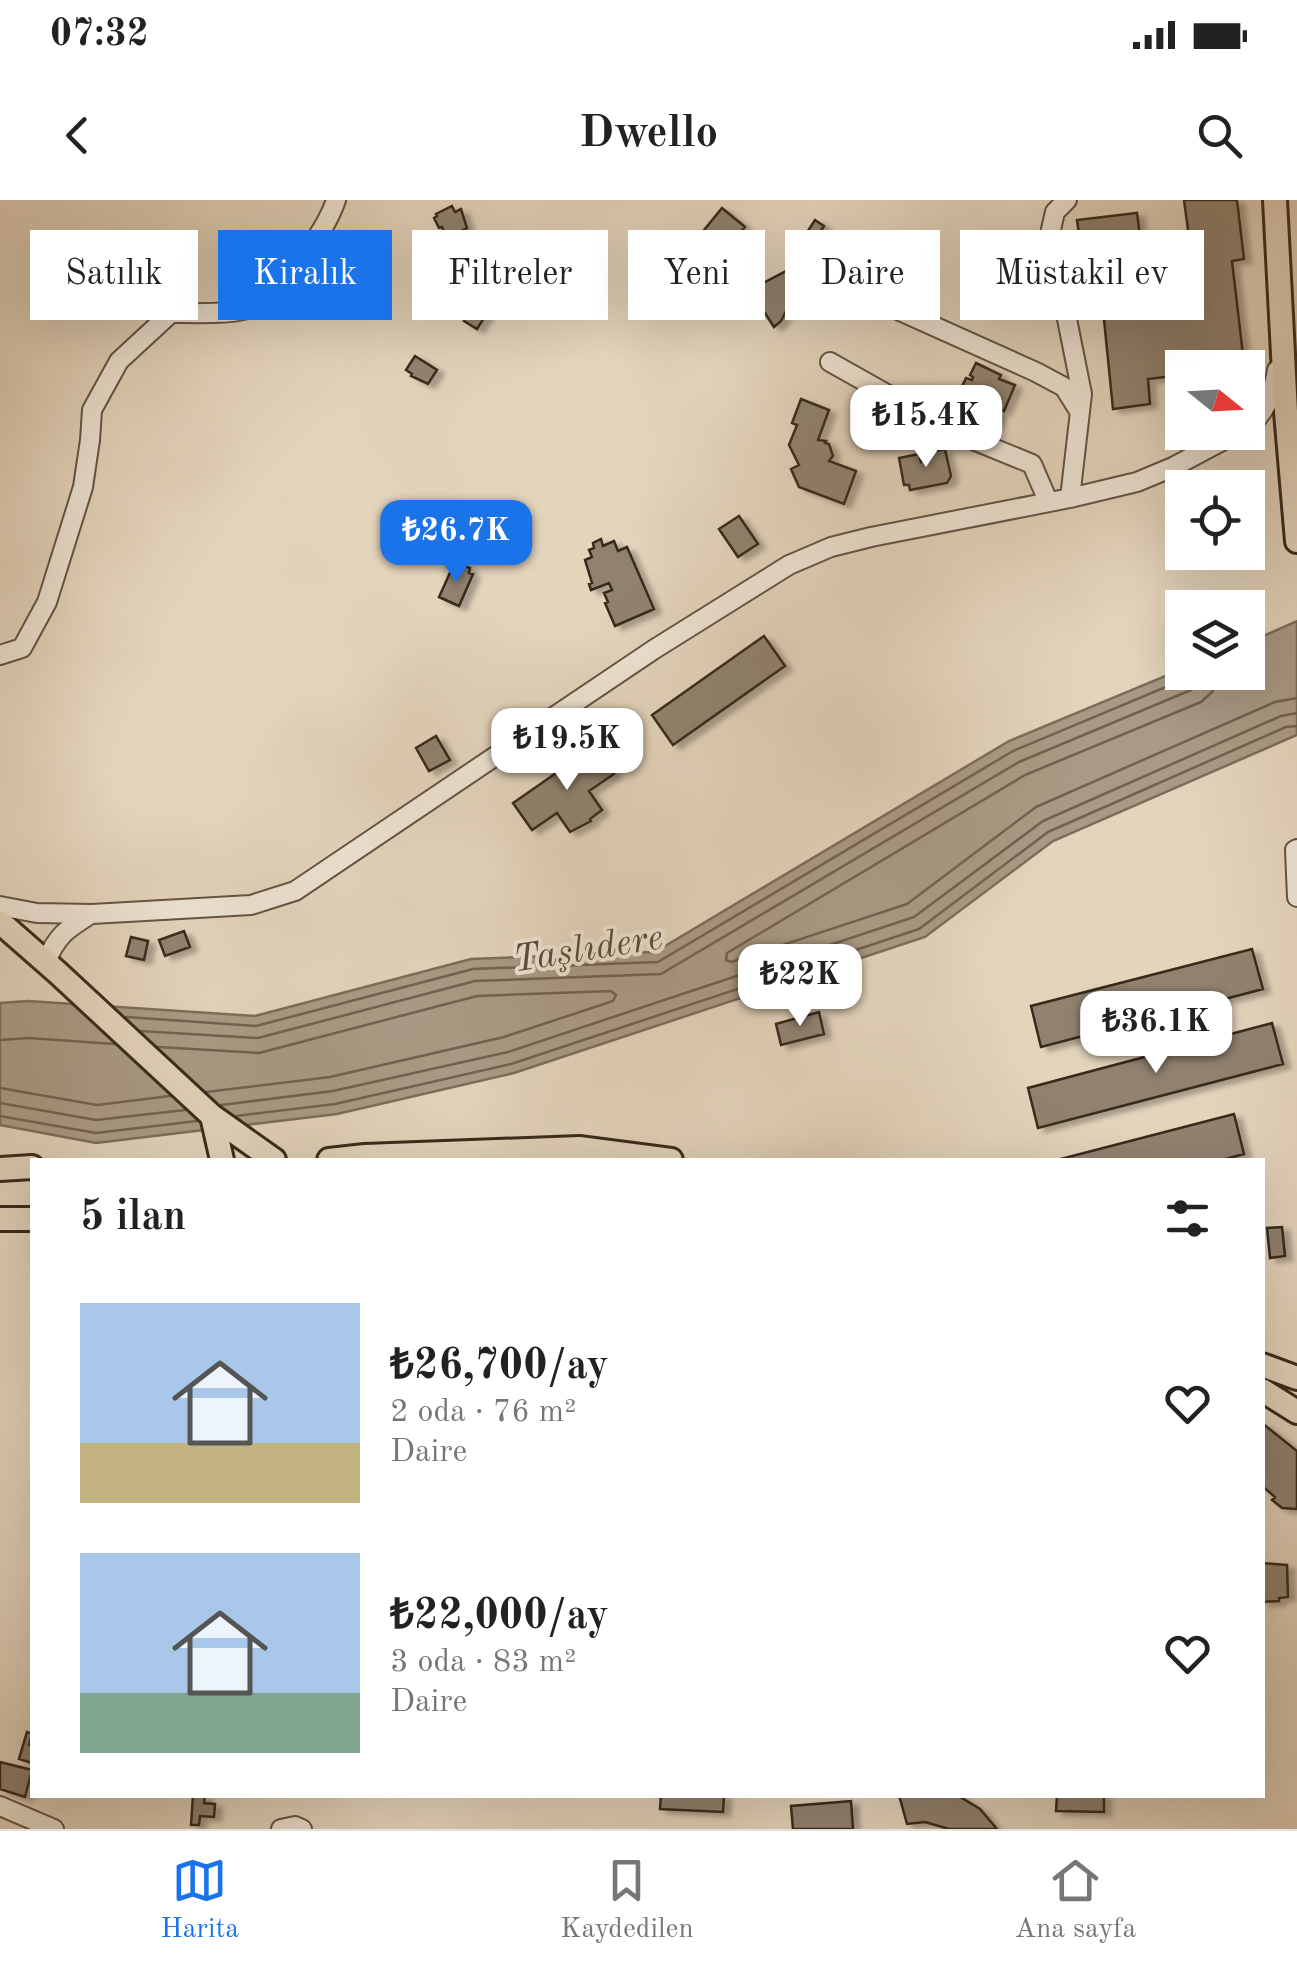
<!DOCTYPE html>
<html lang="tr">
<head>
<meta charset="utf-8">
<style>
	body { margin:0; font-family:"Old Standard TT",serif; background:#f6f6f6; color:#222; height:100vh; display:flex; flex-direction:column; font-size:38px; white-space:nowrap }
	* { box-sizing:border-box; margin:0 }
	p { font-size:32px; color:#767676 }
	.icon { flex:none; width:55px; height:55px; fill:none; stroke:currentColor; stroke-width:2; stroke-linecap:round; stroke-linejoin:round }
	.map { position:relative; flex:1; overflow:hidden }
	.drawer { position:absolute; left:30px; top:958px; width:1235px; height:640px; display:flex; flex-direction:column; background:#fff; border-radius:0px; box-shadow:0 10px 40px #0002 }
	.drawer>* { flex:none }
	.banner { position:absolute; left:30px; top:30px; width:1238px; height:90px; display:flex; gap:20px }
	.needle { width:65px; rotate:108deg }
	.buttons { position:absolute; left:1165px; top:150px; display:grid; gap:20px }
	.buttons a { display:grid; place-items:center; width:100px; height:100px; border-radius:0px; background:#fff; box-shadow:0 10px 40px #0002; font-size:50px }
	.price { position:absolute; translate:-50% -85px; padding:0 22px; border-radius:20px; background:#fff; color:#222; font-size:32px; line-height:65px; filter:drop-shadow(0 2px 5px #0008) }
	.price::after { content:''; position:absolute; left:50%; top:60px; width:30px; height:22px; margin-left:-15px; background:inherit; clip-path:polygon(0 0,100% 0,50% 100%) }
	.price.on { background:#1a73e8; color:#fff }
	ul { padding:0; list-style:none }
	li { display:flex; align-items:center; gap:30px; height:250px; padding:0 50px }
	li span { display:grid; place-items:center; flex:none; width:280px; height:200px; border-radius:0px; color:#555 }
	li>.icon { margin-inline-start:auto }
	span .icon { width:120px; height:120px; fill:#fffc; stroke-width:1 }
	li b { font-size:42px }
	h2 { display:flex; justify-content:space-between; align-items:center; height:120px; padding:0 50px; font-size:42px }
	.chip { padding:0 35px; border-radius:0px; background:#fff; box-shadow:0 10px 40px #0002; font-size:35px; line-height:90px }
	.chip.on { background:#1a73e8; color:#fff }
	.status { display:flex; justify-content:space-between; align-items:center; height:70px; padding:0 50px; background:#fff; direction:ltr }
	.status svg { height:28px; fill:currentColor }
	header { display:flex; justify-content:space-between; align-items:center; height:130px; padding:0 50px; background:#fff; font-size:45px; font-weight:800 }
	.tabs { display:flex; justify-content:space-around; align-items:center; height:140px; border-top:2px solid #e0e0e0; background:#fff; font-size:28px; color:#767676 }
	.tabs a { display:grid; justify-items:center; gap:5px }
	.tabs .on { color:#1a73e8 }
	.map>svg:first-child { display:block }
	.water { fill:#aa9a85; stroke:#7c6d5b; stroke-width:2.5 }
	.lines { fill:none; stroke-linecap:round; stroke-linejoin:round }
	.shore { stroke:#716250; stroke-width:2.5 }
	.building { fill:#91826f; stroke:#382a1b; stroke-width:2.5; filter:url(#shadow) }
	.minor-casing { stroke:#635443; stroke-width:22 }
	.major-casing { stroke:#382a1b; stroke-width:28 }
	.minor { stroke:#ede3d3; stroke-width:18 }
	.major { stroke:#e4d4bc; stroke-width:22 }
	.labels { text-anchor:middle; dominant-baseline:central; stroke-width:8; stroke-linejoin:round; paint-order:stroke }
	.water-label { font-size:38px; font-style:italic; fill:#5a4c3b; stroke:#ede3d3 }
</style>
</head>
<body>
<div class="status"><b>07:32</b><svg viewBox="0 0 49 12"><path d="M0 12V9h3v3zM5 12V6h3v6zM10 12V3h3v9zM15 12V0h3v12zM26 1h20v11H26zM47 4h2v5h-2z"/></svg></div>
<header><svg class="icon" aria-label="back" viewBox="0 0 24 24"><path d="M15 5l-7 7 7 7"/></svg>Dwello<svg class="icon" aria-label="search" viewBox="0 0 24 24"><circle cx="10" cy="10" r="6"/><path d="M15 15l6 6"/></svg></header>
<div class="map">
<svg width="1297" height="1629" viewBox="0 0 1297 1629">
	<defs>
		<filter id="shadow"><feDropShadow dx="7" dy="4" stdDeviation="2.5" flood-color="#0004"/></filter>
	</defs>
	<rect width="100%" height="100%" fill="#e4d4bc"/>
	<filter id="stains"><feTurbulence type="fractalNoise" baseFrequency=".002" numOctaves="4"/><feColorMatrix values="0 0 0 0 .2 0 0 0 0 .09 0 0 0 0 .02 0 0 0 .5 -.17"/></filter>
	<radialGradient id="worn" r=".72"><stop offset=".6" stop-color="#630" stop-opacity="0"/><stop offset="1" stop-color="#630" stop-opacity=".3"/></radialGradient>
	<path class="water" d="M1297,421V535L1053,641L925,737L514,873L337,914L96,943L0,925V803L28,801L255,816L471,759L655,752L1009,541L1182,469V472H1248V443Z"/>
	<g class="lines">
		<path class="shore" d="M1220,472L1212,492L1201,502L1025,575L727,753L726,760L731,762L907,704L1036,607L1275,502L1297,498
			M126,817L256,826L473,769L658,762L1013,551L1185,479L1192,472
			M140,831L258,838L475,781L661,774L1019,562L1191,490L1200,483L1205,472
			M0,840L29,838L114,844
			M158,847L259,853L477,796L611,791L616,795L613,801L504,837L330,877L206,892
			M0,888L97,905L170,896
			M0,903L96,920L185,910
			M221,905L333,891L508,852L914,717L1043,621L1281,516L1297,513
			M0,916L96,933L197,921
			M236,916L335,904L511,864L919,729L1048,632L1286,527L1297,526"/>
	</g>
	<path class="building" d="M1184,0H1237L1244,59L1232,61L1243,155L1203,160L1204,168H1182V175L1148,179L1150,204L1113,209L1096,40L1080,42L1077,20L1137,13L1142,51L1190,45Z
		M452,6L455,12L461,9L467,28L447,38L442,27L439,28L434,18L437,16L436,14Z
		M722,8L745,27L717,60L695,41Z
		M815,20L824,26L820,32L832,39L821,56L800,43Z
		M792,68L805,74L781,121L774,127L750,90Z
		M438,71L454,79L447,93L431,85Z
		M480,79L487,83V89L498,96L477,129L464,121L471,108L465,104Z
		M415,156L437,170L428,184L411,176L412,174L406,170Z
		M976,163L1001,175L999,179L1015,185L1004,211L996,207L995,211L999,213L994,225L968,213L971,207L967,206L966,208L954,203L966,178L972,180L973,177L970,175Z
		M801,199L829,210L818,240L826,241L825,243L829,244L833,256L829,261L856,271L844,304L799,287L791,269L799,265L789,245L797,225L792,223Z
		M945,249L951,276L947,283L910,290L909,285H904L899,258L919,254L921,262L926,261L925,253Z
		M739,316L758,344L738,357L719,329Z
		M601,339L603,346L614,341L618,351L627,347L654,409L615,426L605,403L608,402L604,393L612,390L609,383L591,390L589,384L592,383L585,360L592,357L589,350L594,348L593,343Z
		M462,365L470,368L469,373L473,374L459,406L439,397L453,366L461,369Z
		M764,436L785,466L673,545L652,515Z
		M436,536L450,560L429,571L416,548Z
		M595,546L614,574L589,591L602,610L590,619L591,621L570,632L557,613L532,630L513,603Z
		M184,731L190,747L165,756L159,740Z
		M131,737L148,741L144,760L126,756Z
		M1252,749L1263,789L1041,847L1031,806Z
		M819,812L824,834L781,845L776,824Z
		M1272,823L1283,864L1038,928L1028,888Z
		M1234,914L1244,954L1222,960H1057Z
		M1282,1027L1285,1056L1270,1058L1267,1028Z
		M1262,1223L1297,1251V1309L1282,1308L1272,1300L1275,1297L1262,1286Z
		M1262,1363L1287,1365L1288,1397L1279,1398V1401L1262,1402Z
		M27,1532L32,1534L29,1545L32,1546V1563L19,1559Z
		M0,1562L32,1570L25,1597L0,1589Z
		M193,1595H205L204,1603L215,1604L214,1617L200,1616L199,1625H191Z
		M661,1595H724L723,1612L660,1609Z
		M899,1595H957L980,1609L997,1629H949L925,1622L907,1624Z
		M1057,1595H1104V1612L1056,1611Z
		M851,1601L853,1629H793L791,1606Z"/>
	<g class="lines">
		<g class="minor-casing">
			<path id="minor" d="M1067,0L1055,12L1050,34L1082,194L1070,298
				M813,72L1036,172L1064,187L1079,211
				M830,162L956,233L1032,264L1048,301
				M1248,228C1266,211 1273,194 1277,170
				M0,455L22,448L47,402L83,287L90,240L92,210L119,161L171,113C189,113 234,115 249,108C281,92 325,33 336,0
				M1297,649L1295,650L1297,697
				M0,706L37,713L92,714L251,705L295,691L653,450L789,365L831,347L871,337L1070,298L1137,282L1173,267L1239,232
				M46,762C57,735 67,729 91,714
				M0,1606L54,1629
				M281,1629L295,1626L302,1629"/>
		</g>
		<g class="major-casing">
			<path id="major" d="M1275,0L1286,212L1297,341
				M0,722L58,773L212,916L274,960
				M212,916L222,960
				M329,960L365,956L579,948L671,960
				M0,969L32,967
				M0,1019H32
				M1262,1165L1297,1178
				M1262,1190L1297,1212"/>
		</g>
		<use href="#minor" class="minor"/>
		<use href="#major" class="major"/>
	</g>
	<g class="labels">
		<g class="water-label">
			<text transform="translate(588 750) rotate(-9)">Taşlıdere</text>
		</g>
	</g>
	<rect width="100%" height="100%" filter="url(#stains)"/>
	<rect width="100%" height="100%" fill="url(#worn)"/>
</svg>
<div class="buttons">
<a><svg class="needle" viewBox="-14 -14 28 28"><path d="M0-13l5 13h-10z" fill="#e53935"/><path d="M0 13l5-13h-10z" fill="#767676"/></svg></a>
<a><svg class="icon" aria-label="locate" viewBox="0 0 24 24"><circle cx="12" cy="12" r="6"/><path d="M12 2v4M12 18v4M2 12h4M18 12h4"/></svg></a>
<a><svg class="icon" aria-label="layers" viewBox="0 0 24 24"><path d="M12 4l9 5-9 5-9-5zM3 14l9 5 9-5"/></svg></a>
</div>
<b class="price" style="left:926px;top:270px">₺15.4K</b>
<b class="price on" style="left:456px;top:385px">₺26.7K</b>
<b class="price" style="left:567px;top:593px">₺19.5K</b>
<b class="price" style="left:800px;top:829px">₺22K</b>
<b class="price" style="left:1156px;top:876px">₺36.1K</b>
<div class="banner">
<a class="chip">Satılık</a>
<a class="chip on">Kiralık</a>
<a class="chip">Filtreler</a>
<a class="chip">Yeni</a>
<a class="chip">Daire</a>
<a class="chip">Müstakil ev</a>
</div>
<section class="drawer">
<h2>5 ilan<svg class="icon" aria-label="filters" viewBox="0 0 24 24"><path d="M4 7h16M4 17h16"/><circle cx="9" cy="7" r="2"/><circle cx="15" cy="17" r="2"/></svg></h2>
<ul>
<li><span style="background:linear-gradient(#a9c7e8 70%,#c2b280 0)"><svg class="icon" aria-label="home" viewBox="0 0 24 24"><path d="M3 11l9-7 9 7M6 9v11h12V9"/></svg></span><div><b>₺26,700/ay</b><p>2 oda · 76 m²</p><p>Daire</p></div><svg class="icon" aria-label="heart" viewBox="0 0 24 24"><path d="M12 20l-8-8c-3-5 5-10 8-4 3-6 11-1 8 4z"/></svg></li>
<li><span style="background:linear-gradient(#a9c7e8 70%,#7fa58c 0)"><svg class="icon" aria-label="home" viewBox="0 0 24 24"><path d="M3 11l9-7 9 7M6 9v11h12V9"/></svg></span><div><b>₺22,000/ay</b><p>3 oda · 83 m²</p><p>Daire</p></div><svg class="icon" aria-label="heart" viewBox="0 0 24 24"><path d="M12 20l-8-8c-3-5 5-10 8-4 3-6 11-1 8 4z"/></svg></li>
</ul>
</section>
</div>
<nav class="tabs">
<a class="on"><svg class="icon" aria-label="map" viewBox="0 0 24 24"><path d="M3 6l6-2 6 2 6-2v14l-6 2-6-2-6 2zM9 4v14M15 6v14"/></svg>Harita</a>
<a><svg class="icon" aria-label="saved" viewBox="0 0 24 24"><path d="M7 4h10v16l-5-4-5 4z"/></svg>Kaydedilen</a>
<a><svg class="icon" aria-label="home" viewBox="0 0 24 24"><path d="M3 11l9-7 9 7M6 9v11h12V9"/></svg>Ana sayfa</a>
</nav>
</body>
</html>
